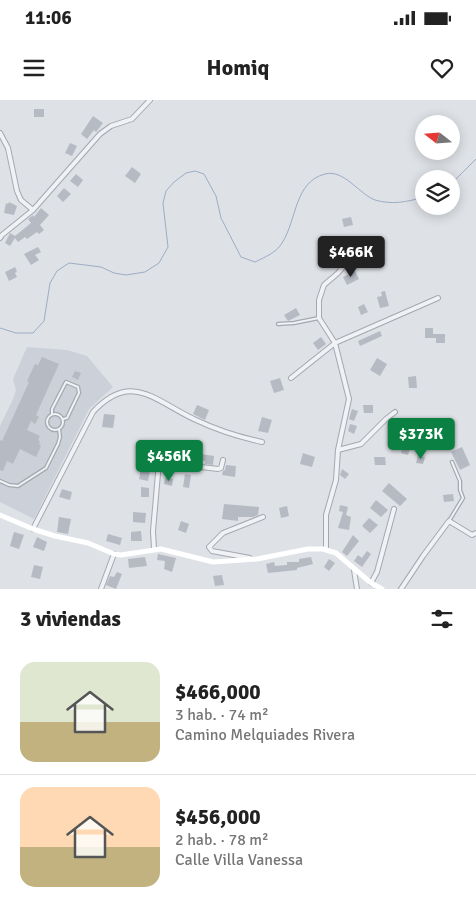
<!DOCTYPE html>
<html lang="es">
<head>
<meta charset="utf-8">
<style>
	body { margin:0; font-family:Signika,sans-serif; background:#f6f6f6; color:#222; height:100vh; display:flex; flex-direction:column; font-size:19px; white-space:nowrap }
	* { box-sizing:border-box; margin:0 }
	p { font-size:16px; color:#767676 }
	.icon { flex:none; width:28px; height:28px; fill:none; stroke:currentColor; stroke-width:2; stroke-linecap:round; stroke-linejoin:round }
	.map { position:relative; height:489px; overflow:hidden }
	.side { display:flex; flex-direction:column; background:#fff; flex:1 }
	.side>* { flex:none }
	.needle { width:32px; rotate:287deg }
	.controls { position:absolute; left:415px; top:15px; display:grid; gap:10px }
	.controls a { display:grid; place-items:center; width:45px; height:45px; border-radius:50%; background:#fff; box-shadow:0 2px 12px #0003; font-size:25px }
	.price { position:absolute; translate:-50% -42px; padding:0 11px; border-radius:5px; background:#0b8043; color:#fff; font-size:16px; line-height:32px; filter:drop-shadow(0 1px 2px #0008) }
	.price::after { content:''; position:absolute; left:50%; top:30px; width:15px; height:11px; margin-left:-8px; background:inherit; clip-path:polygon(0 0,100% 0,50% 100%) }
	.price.active { background:#222; color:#fff }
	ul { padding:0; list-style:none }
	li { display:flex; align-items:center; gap:15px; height:125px; padding:0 20px }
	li+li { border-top:1px solid #e0e0e0 }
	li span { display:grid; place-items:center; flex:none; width:140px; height:100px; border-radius:15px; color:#555 }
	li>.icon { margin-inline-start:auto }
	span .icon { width:60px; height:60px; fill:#fffc; stroke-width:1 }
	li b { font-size:21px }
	h2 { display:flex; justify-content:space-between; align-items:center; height:60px; padding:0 20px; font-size:21px }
	.status { display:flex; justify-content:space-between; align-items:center; height:35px; padding:0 25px; background:#fff; direction:ltr }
	.status svg { height:14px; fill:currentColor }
	header { display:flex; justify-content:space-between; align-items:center; height:65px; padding:0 20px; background:#fff; font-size:22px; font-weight:700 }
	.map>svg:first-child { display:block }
	.built { fill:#ccd0d8 }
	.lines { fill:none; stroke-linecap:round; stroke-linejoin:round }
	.stream { stroke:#9cadc4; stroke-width:1 }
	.building { fill:#b6bac3 }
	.service-casing { stroke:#a4a8b0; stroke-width:4.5 }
	.minor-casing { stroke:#a4a8b0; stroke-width:6 }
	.service { stroke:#f0f2f5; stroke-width:2 }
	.minor { stroke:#f0f2f5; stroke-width:4 }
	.secondary { stroke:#fff; stroke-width:5 }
</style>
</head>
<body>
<div class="status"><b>11:06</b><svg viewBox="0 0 49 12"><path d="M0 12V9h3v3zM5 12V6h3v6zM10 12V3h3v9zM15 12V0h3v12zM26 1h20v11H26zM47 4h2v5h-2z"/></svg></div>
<header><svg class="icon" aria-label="menu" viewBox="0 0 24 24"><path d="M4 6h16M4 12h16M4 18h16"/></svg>Homiq<svg class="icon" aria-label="heart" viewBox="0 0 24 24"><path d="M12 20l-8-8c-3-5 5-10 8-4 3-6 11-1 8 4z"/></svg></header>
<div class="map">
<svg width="476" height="489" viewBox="0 0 476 489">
	<rect width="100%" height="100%" fill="#dee1e6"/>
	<path class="built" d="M27,247L67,250L87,256L113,287L89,309L34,419L0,402V326L13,299L16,290L13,279Z"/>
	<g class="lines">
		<path class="stream" d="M451,84L476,59
			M0,228L16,233H33L44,221L50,183L57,171L69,163L101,167L114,173L126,175L145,172L159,163L168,147L163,103L166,91L174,82L186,73L195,71L204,74L216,96L221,118L241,157L255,162C265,157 276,153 282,143C297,120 294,82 325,74C344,69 359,94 375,100C392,105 407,102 424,97"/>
	</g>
	<path class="building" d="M34,9H44V17H34Z
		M93,16L103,23L96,32L94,30L87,39L81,34Z
		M70,43L77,46L72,56L65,53Z
		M132,67L141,74L135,83L125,76Z
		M76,74L83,80L78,87L70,81Z
		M64,88L71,94L63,102L57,96Z
		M9,102L17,106L14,115L4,113L6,103L8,104Z
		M41,108L49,115L40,125L44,130L39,134L37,132L27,139L25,137L18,142L15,138L10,146L5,143L10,133L15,136L31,123L28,119L33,115L34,117Z
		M351,117L353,125L344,127L342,119Z
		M38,147L41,152L35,155L39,160L31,165L24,154Z
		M15,167L17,171L15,173L17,177L9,181L5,172Z
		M355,171L359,179L347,185L343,177Z
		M385,191L389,206L380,208L377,197L382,196L381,192Z
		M364,204L368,212L361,215L358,207Z
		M296,208L300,215L288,221L284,215Z
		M425,228H433V234H445V243H436V238H425Z
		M380,231L382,236L360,246L358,241Z
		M321,237L326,244L318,250L313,243Z
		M42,257L59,264L36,315L39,317L35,324L31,321L27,330L40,336L38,340L40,341L39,344L41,346L36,357L20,349L13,364L7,361L3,371L0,370V340L2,341L29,282L27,281L35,264L38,265Z
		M377,258L387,264L380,276L370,270Z
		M75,271L81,273L78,280L72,277Z
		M416,276L417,288H409L408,277Z
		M280,278L284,290L274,293L270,281Z
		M197,305L209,310L205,320L193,314Z
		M363,305H373V313H364Z
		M352,309L358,311L354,321L349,319Z
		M104,314L115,315L113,328L102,327Z
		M262,317L272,320L268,333L258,331Z
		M350,324L357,326L354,334L348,331Z
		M397,335L407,336L406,348L410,349L408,355L401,353L403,342H397Z
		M193,340L203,342L201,354L214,356L213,365L205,364V361L191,359L171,356L170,358L164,357V348L174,349L175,342L193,344Z
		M147,343L154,344L153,355L145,353Z
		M462,347L470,365L460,370L451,352Z
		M303,353L315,357L312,367L300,364Z
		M418,356L425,357L423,364L416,363Z
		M374,357H385L386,365H375Z
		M226,365L236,366L235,377L222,375L223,371L225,370Z
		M141,368L150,371L148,381L139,379Z
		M342,369L349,374L345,379L340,375Z
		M185,374L191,375L189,388L183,387Z
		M165,378L173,379L172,386L164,384Z
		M389,383L407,399L400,406L382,391Z
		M141,387L149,388V397H141Z
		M62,389L72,392L70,400L59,397Z
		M453,394L454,401L444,402L443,395Z
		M376,400L388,410L381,417L370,408Z
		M224,404L259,407L258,415L253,417H238V421L222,419Z
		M340,405L348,407L346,415L351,417L349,430L338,428L343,412L339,411Z
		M287,406L289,416L281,418L279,408Z
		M133,412L146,413L145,423L133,422Z
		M59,417L71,419L68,434L57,432Z
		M369,418L378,425L370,433L362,426Z
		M181,421L189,424L186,433L178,430Z
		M141,431L142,441H131V432Z
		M14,432L24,435L19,449L10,446Z
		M108,434L122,438L120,445L106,441Z
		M353,435L359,441L347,456L342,452Z
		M37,437L47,442L44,451L33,447Z
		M367,451L371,454L362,467L354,461L358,455L362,458Z
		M158,454L176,458L172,472L164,469L165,461L157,460Z
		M145,457L147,466L129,468L128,459Z
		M311,457L313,464L297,468V470L268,473L266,464L274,462L275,466L287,465V462H299V459Z
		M329,459L335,463L329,471L324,467Z
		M34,465L43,467L40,479L31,477Z
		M117,472L122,474L116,489L106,485L110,476L114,477Z
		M222,475L224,485L215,486L213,476Z"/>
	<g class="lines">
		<g class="service-casing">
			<path id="service" d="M278,224L294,223L319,218
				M52,314V309L66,282L78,287L79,293L67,318L63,319
				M47 322a8 8 0 1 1 16 0a8 8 0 1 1-16 0Z
				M0,381L9,385L18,386L46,368L58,344L60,337L59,329
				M449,421L463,398L460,390V381L452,362"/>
		</g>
		<g class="minor-casing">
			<path id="minor" d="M0,33L8,48L17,91L21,100L33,110
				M0,138L2,135L33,110L100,34L111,26L132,19L150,0
				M291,278L335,243L438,198
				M338,350L361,344L386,319L395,312
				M143,360L218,369L221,368L223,360
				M33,429L93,312C132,270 156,302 196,320C217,330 239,337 262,342
				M154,449L153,431L159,362
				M326,449V415L336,380L338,350L349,299L335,243L319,218V200L324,185L338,173L359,148
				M250,458L212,451L209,447L223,433L263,417
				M354,470L357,489
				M371,483L377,472L394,409
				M101,489L114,454
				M401,489L423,456L449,421L472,435L476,433"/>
		</g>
		<use href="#service" class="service"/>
		<use href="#minor" class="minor"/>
		<path class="secondary" d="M0,415L33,429L55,436L88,443L114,454L121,455L161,449L213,462L257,459L308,449H323L336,453L371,483L382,489"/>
	</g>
</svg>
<div class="controls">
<a><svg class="needle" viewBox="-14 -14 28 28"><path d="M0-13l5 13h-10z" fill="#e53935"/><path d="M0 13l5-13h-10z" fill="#767676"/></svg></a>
<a><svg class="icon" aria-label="layers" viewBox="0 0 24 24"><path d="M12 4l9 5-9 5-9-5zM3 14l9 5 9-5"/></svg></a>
</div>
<b class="price active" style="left:351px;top:178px">$466K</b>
<b class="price" style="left:421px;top:360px">$373K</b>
<b class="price" style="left:169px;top:382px">$456K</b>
</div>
<section class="side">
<h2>3 viviendas<svg class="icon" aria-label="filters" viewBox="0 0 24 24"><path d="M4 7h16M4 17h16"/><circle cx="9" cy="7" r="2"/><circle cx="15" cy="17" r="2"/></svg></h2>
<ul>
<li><span style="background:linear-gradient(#dfe7d0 60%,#c2b280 0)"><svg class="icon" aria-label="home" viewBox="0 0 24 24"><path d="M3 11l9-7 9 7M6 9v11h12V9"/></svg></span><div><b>$466,000</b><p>3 hab. · 74 m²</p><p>Camino Melquiades Rivera</p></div></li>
<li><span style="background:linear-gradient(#ffd9b3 60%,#c2b280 0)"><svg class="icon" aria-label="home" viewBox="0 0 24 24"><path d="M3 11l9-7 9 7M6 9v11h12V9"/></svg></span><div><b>$456,000</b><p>2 hab. · 78 m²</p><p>Calle Villa Vanessa</p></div></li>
</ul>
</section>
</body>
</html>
